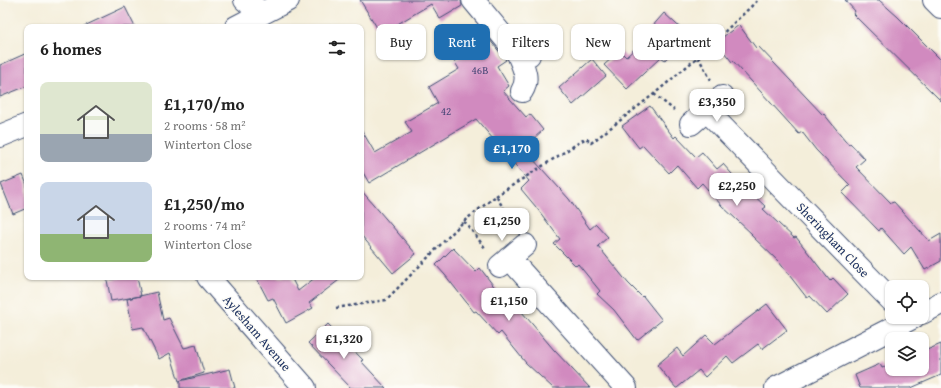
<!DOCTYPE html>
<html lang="en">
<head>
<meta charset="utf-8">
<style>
	body { margin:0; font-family:"Gentium Book Plus",serif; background:#f6f6f6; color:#222; height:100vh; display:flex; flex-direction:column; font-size:15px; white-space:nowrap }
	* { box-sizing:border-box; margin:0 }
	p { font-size:13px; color:#767676 }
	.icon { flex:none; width:22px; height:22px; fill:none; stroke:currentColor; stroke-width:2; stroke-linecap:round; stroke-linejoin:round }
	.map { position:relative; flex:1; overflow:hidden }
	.panel { position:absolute; left:24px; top:24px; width:340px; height:256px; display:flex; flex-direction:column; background:#fff; border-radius:8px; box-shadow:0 1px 3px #0004 }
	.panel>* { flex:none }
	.hud { position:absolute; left:376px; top:24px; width:380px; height:36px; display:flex; gap:8px }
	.fabs { position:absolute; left:885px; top:280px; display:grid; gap:8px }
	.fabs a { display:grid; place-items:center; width:44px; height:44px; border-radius:8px; background:#fff; box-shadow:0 1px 3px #0004; font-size:20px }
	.price { position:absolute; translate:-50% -34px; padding:0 9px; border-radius:8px; background:#fff; color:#222; font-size:13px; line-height:26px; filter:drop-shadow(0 1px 2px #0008) }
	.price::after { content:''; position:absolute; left:50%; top:24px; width:12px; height:9px; margin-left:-6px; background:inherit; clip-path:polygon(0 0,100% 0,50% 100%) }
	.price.on { background:#1f6fb2; color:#fff }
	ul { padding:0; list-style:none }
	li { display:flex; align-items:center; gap:12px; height:100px; padding:0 16px }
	li span { display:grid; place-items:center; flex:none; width:112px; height:80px; border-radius:8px; color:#555 }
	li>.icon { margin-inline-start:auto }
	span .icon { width:48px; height:48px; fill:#fffc; stroke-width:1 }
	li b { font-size:17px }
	h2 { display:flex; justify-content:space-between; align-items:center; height:48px; padding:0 16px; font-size:17px }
	.pill { padding:0 14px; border-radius:8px; background:#fff; box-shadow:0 1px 3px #0004; font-size:14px; line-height:36px }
	.pill.on { background:#1f6fb2; color:#fff }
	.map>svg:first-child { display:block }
	.building { fill:#d18abf }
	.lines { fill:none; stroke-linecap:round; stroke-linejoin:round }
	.minor-casing { stroke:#3c4c71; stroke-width:24 }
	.path { stroke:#3c4c71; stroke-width:2.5; stroke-dasharray:3 3; stroke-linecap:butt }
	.minor { stroke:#fff; stroke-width:22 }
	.labels { text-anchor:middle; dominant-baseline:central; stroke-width:3; stroke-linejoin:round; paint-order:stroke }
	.number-label { font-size:11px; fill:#484676 }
	.street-label { font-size:13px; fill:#1b2f5e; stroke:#fdfcf7 }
</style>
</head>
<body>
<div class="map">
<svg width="941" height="388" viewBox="0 0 941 388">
	<rect width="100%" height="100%" fill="#fdfcf7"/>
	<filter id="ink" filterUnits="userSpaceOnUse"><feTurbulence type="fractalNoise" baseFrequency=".025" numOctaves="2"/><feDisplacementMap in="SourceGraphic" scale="8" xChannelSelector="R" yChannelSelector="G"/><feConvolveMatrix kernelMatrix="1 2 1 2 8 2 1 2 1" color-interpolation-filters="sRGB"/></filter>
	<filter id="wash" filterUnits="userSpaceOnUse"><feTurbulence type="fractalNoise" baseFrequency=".012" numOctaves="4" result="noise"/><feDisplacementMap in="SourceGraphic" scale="16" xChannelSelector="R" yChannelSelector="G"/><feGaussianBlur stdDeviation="0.9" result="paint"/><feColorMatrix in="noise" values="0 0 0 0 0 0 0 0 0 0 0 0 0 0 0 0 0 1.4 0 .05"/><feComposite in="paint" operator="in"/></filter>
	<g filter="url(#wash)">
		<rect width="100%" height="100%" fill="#f4eeda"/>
		<g id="blocks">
			<path class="building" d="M360,0H461L462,6L440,19L431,4L381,34Z
				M845,0H879L898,17L941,60V101L853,14L855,11Z
				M125,7L135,27H82Z
				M664,13L687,34L665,60L661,57L627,89L604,65L620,51L626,57L653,32L650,29Z
				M739,25L756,48L758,46L823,115L824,114L849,145L850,143L865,159L856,167L891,203L894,202L929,241L941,234V261L925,270L911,247L904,254L881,228L879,231L842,193L850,185L816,150L802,132L799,134L733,61L732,62L716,42Z
				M489,39L506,60L497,66L509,86L503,91L526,117L530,114L543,130L523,148L569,199L590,229L596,224L608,237L598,246L628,283L642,297L643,296L662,320L637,340L614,310L597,294L600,291L578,264L576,266L554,244L560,239L536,207L521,189L529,181L476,119L369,183L361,169V129L375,153L412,132L405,122L438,103L429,87L459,69L454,61Z
				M27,53V86L0,97V65Z
				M592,59L606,76L573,105L559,88Z
				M650,106L674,138L676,136L696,157L702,152L717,169L723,164L748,192L749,191L766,207L763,209L794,238L796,237L830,281L833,278L848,294L827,314L810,296L807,298L779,262L751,235L752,234L722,206L702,183L697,188L677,165L669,173L643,145L639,148L622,126Z
				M23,175L27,185V208L13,214L1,184Z
				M361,190L416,254L393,273L361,235Z
				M453,248L476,272L480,268L502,297L508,292L524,310L522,312L554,350L590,388H553L526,363L501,332L498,335L476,311L474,312L445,275L436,265Z
				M125,277H137L141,296L111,301L107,280Z
				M256,277H291L298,291L316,277H343L309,303L313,308L286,323L273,298L268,300Z
				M157,292L163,320L169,318L184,348L196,345L204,373L179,381L170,353L159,359L143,327L133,329L127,299Z
				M767,304L787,330L762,349L758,344L733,363L727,356L705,377L699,370L677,388H676L657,365L677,348L683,356L706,335L715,344Z
				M328,324L363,360L361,361L386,388H351L308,343Z
				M941,344V375L911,388H860L855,375L880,364L882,368L892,364V369H922V352Z
				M230,369L235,388H180V381Z"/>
		</g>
	</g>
	<g filter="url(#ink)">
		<use href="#blocks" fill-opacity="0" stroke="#3c4c71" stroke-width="1"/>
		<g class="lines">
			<g class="minor-casing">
				<path id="minor" d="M245,0L262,13
					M473,0L518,54L529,55
					M934,0L941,7
					M236,27L288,0
					M518,54C523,67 530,78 522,91
					M706,110L892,301
					M691,124L722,97
					M0,136L27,125
					M509,258L626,388
					M500,266L525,245
					M208,277L305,388
					M922,313L941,303
					M776,388L914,317"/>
			</g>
			<path class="path" d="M698,57L711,80
				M654,94L674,110
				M496,196L586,138L591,143L654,94L698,57L758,0
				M464,221L496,196L515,227
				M336,308L386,300L464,221L486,249"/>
			<use href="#minor" class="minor"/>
		</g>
	</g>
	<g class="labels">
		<g class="number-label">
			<text x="480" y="70">46B</text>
			<text x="446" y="111">42</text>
		</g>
		<g class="street-label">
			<text transform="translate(833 240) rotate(46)">Sheringham Close</text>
			<text transform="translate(257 333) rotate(49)">Aylesham Avenue</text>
		</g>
	</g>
</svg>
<div class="fabs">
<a><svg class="icon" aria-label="locate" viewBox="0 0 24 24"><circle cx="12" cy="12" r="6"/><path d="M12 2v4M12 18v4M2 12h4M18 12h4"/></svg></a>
<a><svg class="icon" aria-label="layers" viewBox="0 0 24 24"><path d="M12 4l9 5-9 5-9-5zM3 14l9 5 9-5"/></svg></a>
</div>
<b class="price" style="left:717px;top:123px">£3,350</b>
<b class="price on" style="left:512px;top:170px">£1,170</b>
<b class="price" style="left:737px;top:207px">£2,250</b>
<b class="price" style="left:502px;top:242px">£1,250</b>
<b class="price" style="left:509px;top:322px">£1,150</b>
<b class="price" style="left:344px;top:360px">£1,320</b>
<div class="hud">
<a class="pill">Buy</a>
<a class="pill on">Rent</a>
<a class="pill">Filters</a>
<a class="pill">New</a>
<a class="pill">Apartment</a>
</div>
<section class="panel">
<h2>6 homes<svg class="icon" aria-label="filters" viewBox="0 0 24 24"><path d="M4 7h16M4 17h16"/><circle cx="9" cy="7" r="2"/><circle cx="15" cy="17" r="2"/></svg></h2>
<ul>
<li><span style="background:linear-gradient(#dfe7d0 65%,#9aa5b1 0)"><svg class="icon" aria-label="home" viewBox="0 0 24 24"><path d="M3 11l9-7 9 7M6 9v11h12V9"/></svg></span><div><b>£1,170/mo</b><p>2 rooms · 58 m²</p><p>Winterton Close</p></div></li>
<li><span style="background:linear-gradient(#c9d6e8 65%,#8fb573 0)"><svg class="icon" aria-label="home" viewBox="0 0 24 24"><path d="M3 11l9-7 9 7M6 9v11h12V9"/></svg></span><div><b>£1,250/mo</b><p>2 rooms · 74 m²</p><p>Winterton Close</p></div></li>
</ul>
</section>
</div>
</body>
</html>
